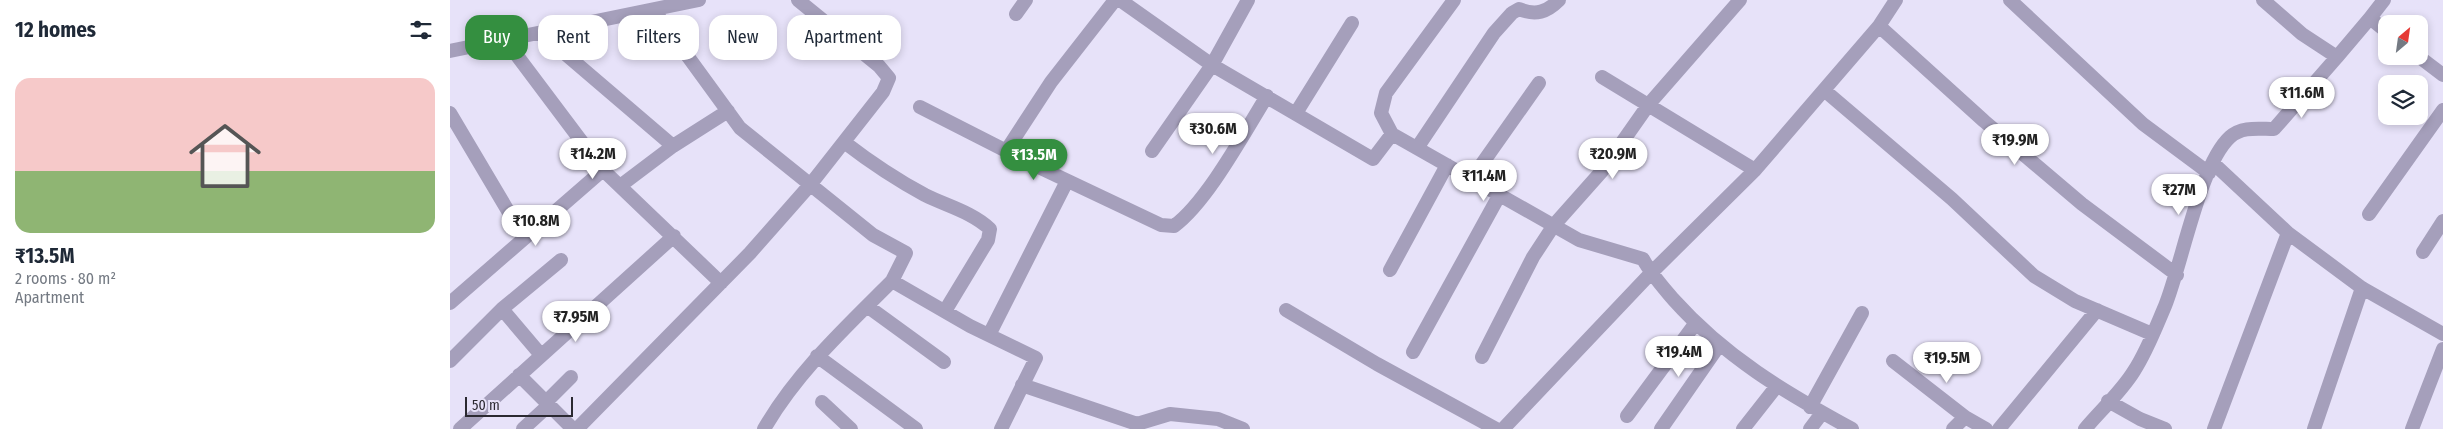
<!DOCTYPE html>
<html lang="en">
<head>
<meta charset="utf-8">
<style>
	body { margin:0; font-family:"Fira Sans Condensed",sans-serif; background:#f2f2f3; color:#1f2937; height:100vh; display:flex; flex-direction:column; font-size:19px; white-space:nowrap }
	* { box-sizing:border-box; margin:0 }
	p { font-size:16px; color:#747a83 }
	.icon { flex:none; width:28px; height:28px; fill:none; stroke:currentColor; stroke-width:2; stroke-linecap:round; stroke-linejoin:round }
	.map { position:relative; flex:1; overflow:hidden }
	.details { display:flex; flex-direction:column; background:#fff; width:450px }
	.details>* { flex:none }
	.hud { position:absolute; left:15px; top:15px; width:475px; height:45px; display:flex; gap:10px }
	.needle { width:32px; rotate:29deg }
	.controls { position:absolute; left:1928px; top:15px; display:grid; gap:10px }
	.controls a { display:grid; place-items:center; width:50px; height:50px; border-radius:10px; background:#fff; box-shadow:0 2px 8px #0003; font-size:25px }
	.scale { position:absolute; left:15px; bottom:12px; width:108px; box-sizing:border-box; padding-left:5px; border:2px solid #2b2931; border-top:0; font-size:14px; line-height:18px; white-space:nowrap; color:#2b2931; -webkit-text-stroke:4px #e7e2f9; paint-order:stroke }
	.price { position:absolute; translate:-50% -42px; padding:0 11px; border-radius:18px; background:#fff; color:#222; font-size:16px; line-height:32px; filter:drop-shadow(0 1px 2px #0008) }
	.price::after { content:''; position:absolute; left:50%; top:30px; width:15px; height:11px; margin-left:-8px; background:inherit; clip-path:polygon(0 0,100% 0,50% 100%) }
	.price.current { background:#348f40; color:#fff }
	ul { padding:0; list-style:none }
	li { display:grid; align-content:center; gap:10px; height:265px; padding:0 15px }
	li+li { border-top:1px solid #e0e1e3 }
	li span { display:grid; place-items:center; height:155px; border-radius:15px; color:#555 }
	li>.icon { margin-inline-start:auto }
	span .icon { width:90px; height:90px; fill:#fffc; stroke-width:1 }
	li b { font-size:21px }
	h2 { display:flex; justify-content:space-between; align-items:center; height:60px; padding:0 15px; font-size:21px }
	.pill { padding:0 18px; border-radius:15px; background:#fff; box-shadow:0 2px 8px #0003; font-size:18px; line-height:45px }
	.pill.current { background:#348f40; color:#fff }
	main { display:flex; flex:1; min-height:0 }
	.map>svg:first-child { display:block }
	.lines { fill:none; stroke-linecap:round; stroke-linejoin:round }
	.street { stroke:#a59fbb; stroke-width:14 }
</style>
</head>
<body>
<main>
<section class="details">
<h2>12 homes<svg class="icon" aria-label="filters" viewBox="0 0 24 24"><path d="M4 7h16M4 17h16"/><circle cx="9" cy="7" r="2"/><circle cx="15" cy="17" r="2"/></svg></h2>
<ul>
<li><span style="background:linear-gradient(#f6c9c9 60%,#8fb573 0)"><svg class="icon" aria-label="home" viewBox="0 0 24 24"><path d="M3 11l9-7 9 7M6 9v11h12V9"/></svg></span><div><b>₹13.5M</b><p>2 rooms · 80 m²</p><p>Apartment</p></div></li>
</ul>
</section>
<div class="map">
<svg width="1993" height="429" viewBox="0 0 1993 429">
	<rect width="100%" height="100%" fill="#e7e2f9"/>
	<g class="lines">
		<path class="street" d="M670,0L762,65L923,159L942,134L1129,240L1193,259C1201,274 1212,286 1223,299C1275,357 1334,392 1402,429
			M1560,0L1693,124L1759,173
			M1813,0L1852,34L1887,57L1920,18L1936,31
			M204,10L290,128L423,235L456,253L442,281L520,326L586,358L551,429
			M566,14L576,0
			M1920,18L1934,0
			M1429,26L1534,121L1632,204L1727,275
			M92,34L223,146
			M56,41L153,170L271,283
			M0,51L249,0
			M1968,56L1993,75
			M1152,77L1305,170
			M1374,90L1502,199L1584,276L1625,301L1702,334
			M470,107L580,163L711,225L724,226C757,202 794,133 817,96
			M0,113L74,238
			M846,113L902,23
			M942,134L931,113L936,93L1004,0
			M394,142C420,162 447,180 475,195C497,206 522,212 540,229L538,240L495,311
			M967,148L1044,33L1062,13L1069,9C1086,16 1097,12 1109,0
			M556,151L601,82L665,0
			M702,151L762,65L798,0
			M1763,163L1838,233L1912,288L1993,334
			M1022,178L1089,83
			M170,186L223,146L278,111
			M1919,214L1993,110
			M1973,252L1993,221
			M940,270L997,165
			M0,303L153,170
			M417,306L494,362
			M52,309L91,355
			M836,310L927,364L1046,429
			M539,335L617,181
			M963,352L1050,194
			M367,356L466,429
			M1032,357L1083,257L1104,225L1152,171L1199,104L1290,0
			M0,361L52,309L111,260
			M1443,361L1515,417L1536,429
			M69,375L123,429
			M572,385L687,424L720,414L768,419L793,429
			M1658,401L1690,419L1715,429
			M96,402L121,377
			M372,402L401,429
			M1360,407L1412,313
			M1177,416L1245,324
			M10,429L224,236
			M73,429L99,405
			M127,429L300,253L360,185L433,92L439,78L429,66L348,0
			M314,429C347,372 396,327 442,281
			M1053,429L1201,273L1305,170L1429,26L1446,0
			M1211,429L1270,344
			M1293,429L1326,387
			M1360,429L1372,413
			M1503,429L1515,417
			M1549,429L1647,310
			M1635,429C1651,410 1671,392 1684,371C1697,351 1706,327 1715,306C1732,264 1750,164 1780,137C1792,126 1809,129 1824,129L1887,57
			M1764,429L1838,233
			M1864,429L1912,288
			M1962,429L1993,349"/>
	</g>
</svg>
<div class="controls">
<a><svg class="needle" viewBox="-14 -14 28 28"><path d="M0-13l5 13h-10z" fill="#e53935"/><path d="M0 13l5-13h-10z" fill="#747a83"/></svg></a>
<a><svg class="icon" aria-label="layers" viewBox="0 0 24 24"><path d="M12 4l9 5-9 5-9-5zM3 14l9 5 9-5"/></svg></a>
</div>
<div class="scale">50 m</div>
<b class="price" style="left:1852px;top:119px">₹11.6M</b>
<b class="price" style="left:763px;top:155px">₹30.6M</b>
<b class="price" style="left:1565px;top:166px">₹19.9M</b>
<b class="price" style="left:143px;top:180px">₹14.2M</b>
<b class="price" style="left:1163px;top:180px">₹20.9M</b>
<b class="price current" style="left:584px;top:181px">₹13.5M</b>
<b class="price" style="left:1034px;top:202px">₹11.4M</b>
<b class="price" style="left:1729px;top:216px">₹27M</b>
<b class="price" style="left:86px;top:247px">₹10.8M</b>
<b class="price" style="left:126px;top:343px">₹7.95M</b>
<b class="price" style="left:1229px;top:378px">₹19.4M</b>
<b class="price" style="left:1497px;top:384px">₹19.5M</b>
<div class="hud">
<a class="pill current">Buy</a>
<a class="pill">Rent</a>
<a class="pill">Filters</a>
<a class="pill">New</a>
<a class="pill">Apartment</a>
</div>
</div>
</main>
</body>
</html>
